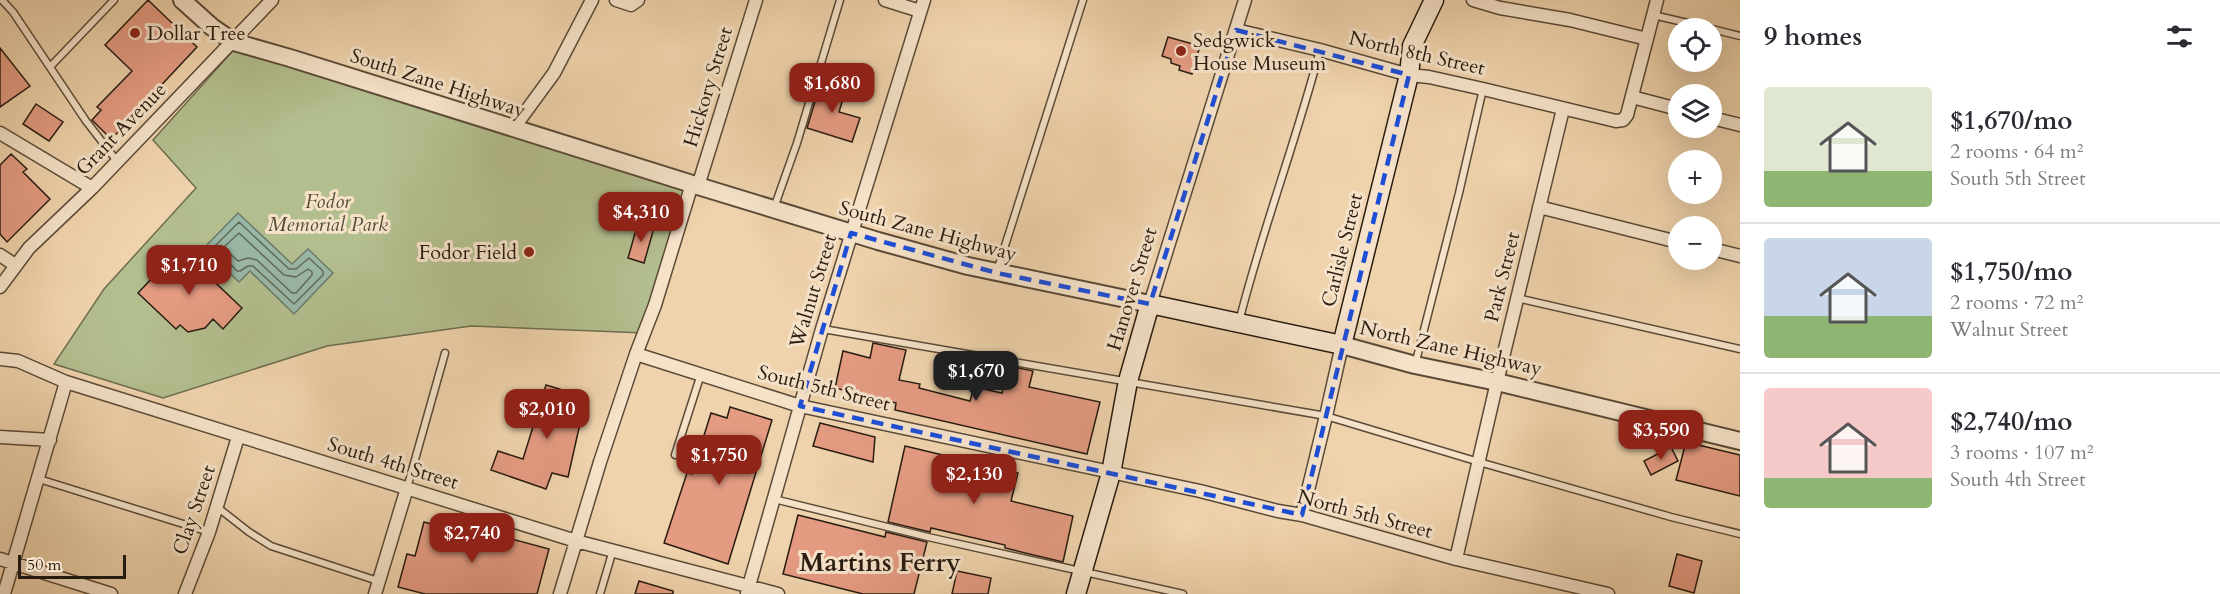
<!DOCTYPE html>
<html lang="en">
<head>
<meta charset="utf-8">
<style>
	body { margin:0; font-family:Cardo,serif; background:#f7f7f7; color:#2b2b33; height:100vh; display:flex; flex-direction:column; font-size:22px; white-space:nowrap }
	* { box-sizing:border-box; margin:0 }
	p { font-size:20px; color:#7c7c81 }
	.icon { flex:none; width:33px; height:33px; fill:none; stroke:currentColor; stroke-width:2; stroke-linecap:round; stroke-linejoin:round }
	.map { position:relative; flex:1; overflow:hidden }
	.sheet { display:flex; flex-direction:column; background:#fff; width:480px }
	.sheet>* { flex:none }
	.controls { position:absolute; left:1668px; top:18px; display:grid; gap:12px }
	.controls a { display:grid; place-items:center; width:54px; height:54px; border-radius:50%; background:#fff; box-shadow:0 6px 24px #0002; font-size:30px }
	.scale { position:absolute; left:18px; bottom:15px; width:108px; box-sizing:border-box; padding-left:6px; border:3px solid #281c10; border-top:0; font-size:16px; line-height:21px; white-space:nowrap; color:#281c10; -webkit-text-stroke:4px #f5e2c9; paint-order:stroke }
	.price { position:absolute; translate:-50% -51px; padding:0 14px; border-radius:12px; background:#8f2418; color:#fff; font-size:20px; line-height:39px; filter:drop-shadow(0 2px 3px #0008) }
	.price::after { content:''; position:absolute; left:50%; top:36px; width:18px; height:14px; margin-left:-9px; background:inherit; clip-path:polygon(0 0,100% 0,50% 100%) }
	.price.selected { background:#222; color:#fff }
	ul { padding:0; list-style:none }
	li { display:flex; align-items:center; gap:18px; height:150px; padding:0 24px }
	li+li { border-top:2px solid #e1e1e2 }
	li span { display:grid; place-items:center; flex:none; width:168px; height:120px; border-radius:6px; color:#555 }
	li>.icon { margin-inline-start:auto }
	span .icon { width:72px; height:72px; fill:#fffc; stroke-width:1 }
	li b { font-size:26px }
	h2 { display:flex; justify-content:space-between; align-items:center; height:72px; padding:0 24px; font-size:26px }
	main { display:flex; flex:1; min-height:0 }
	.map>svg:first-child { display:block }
	.green { fill:#b3be8e; stroke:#6e6d4f; stroke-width:1.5 }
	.water { fill:#9ab8a7; stroke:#6c7a6b; stroke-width:1.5 }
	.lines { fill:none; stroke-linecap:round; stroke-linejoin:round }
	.shore { stroke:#616a5c; stroke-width:1.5 }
	.building { fill:#e49b82; stroke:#281c10; stroke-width:1.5 }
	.service-casing { stroke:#5a4a37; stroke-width:9 }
	.minor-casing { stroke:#5a4a37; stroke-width:15 }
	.tertiary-casing { stroke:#5a4a37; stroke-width:20 }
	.secondary-casing { stroke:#281c10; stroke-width:21 }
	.service { stroke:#f5e2c9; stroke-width:6 }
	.minor { stroke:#f5e2c9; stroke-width:12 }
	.tertiary { stroke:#f5e2c9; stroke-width:16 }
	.secondary { stroke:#f5e2c9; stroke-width:18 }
	.marked { fill:none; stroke:#1d4ed8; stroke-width:4.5; stroke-dasharray:12 8; stroke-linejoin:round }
	.poi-dot { fill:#8f2418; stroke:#f5e2c9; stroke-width:2 }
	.labels { text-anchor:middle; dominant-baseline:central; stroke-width:6; stroke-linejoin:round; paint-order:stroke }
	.poi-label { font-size:20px; fill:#281c10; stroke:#f5e2c9; text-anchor:start }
	.street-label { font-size:20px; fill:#281c10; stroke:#f5e2c9 }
	.park-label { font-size:20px; font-style:italic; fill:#524d36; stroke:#f5e2c9 }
	.district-label { font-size:26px; font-weight:bold; fill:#281c10; stroke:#f5e2c9 }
</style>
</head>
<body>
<main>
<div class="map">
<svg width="1740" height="594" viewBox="0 0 1740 594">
	<rect width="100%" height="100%" fill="#efd3ac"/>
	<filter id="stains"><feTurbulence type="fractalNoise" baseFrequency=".00333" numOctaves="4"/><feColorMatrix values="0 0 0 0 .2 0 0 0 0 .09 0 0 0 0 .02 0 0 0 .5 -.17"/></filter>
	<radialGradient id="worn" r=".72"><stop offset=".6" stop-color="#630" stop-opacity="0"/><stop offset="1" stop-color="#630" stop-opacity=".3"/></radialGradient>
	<path class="green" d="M239,44L690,192L644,333L471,326L327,346L163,398L54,364L104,289L196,188L153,140Z"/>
	<path class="water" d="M238,213L292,264L308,249L333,273L294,314L250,271L239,282L204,248Z"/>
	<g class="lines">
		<path class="shore" d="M239,222L289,269H296L309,258L323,271V275L294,304L253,266H248L240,271H237L214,247Z
			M239,233L284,275L296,277L308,269L312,272V275L296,293H292L257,260L248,258L238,261L225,249V246Z"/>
	</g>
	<path class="building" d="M148,0L197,47L153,94L155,96L111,139L92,120L101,110L97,107L132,71L105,45Z
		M1168,37L1200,46L1192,74L1179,70L1180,66L1171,63V59L1162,56Z
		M0,48L30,86L0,107Z
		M821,82L846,89L839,112L860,118L852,142L807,128Z
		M36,104L63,122L49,141L23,124Z
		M11,154L27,169L23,172L50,199L7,242L0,234V165Z
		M638,223L654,228L644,263L628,258Z
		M180,249L242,308L223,329L213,319L205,328L188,332L180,325L176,329L138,293Z
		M873,343L906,350L899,380L920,384L919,388L970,401L974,387L1002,393L1008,366L1033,371L1029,387L1100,402L1087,454L895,410L896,403L835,388L843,351L870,358Z
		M546,385L586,397L568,477L552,473L546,489L491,470L498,451L523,459Z
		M730,407L772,420L728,564L664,543L687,473L692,474L711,413L727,418Z
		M820,423L875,437L873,462L813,446Z
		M1686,442L1740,455V496L1676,480Z
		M905,446L1018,473L1011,501L1073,516L1063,562L1005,548V545L931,528L930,532L888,522Z
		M1671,447L1678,461L1651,475L1644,461Z
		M798,515L885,537L886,532L927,542L914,594H863L783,574Z
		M424,522L453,530L455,524L549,549L537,594H425L398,587L407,554L415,556Z
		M1677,554L1702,561L1694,593L1669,586Z
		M957,571L991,578L988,594H952Z
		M639,581L673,591V594H635Z"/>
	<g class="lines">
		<g class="service-casing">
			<path id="service" d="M2,0L13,12L86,121L117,161
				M1653,15L1709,28
				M1712,29L1740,36
				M50,67L114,0
				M774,208L797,143L840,0
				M997,271L1083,0
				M1517,298L1740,349
				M1239,322C1262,230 1296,142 1320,50
				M823,329L1326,416L1479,462L1671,517L1740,534
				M1415,365L1459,193L1483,89
				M675,455L701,374
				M39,479L209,532
				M407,488L445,353
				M774,499L928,537L1183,594
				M217,507L249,532L271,546L378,581
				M600,594L613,550"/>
		</g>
		<g class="minor-casing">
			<path id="minor" d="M616,0L631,5L638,0
				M885,0L920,11
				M1473,0L1500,8L1570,20L1647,39
				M1236,30L1320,50L1409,75L1429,77L1483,89L1616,121L1623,120L1627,115L1657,0
				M1632,97L1678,109
				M1712,118L1740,125
				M513,129L554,73L592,0
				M0,133L92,188
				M1539,207L1678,242
				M1712,249L1740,256
				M0,255L15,265
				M0,287L29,248L92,188L272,0
				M1150,304L1245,0
				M636,354L800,406L1200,491L1278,511L1302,515L1456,559L1608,594
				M0,359L18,361L66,382L576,541L778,594
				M0,437L50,440
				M1302,515L1326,416L1342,345
				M0,559L111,594
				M1456,559L1497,382L1563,109
				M747,593L822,329L924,0
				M4,594L66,382
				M185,594L209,532L238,437
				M375,594L407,488
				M560,594L600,462L636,354L655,305L692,184L698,186L756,0"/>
		</g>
		<g class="tertiary-casing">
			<path id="tertiary" d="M182,0L212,27L234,42L290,58L692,184
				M698,186L878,241L968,266L1150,304
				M1342,345L1415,365L1497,382L1740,441"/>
		</g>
		<g class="secondary-casing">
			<path id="secondary" d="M1076,594L1111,473L1128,381L1150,304L1342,345L1409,75L1412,46L1434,0"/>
		</g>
		<use href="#service" class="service"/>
		<use href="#minor" class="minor"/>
		<use href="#tertiary" class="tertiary"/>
		<use href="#secondary" class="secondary"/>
	</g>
	<path class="marked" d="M1236,30L1409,75L1302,515L800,406L851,233L997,273L1150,304Z"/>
	<g class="poi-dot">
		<circle cx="135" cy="33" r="6"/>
		<circle cx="1181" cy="51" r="6"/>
		<circle cx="529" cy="252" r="6"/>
	</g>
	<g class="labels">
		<g class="poi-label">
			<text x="147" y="33">Dollar Tree</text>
			<text x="1193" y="40">Sedgwick<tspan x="1193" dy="23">House Museum</tspan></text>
			<text x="517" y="252" text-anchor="end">Fodor Field</text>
		</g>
		<g class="street-label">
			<text transform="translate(1417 53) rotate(13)">North 8th Street</text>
			<text transform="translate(438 83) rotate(18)">South Zane Highway</text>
			<text transform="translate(708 87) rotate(-73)">Hickory Street</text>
			<text transform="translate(121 129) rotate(-46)">Grant Avenue</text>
			<text transform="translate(928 231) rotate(15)">South Zane Highway</text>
			<text transform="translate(1342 250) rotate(-76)">Carlisle Street</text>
			<text transform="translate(1502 277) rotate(-76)">Park Street</text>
			<text transform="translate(1132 289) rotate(-73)">Hanover Street</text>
			<text transform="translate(813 291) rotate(-73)">Walnut Street</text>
			<text transform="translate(1451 348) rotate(13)">North Zane Highway</text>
			<text transform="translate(824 388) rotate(14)">South 5th Street</text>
			<text transform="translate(393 463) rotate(17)">South 4th Street</text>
			<text transform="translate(194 510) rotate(-71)">Clay Street</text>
			<text transform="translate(1365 514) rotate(15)">North 5th Street</text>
		</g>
		<g class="park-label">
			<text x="328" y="201">Fodor<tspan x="328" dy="23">Memorial Park</tspan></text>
		</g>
		<g class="district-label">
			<text x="880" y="562">Martins Ferry</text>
		</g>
	</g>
	<rect width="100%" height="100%" filter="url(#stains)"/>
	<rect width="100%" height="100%" fill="url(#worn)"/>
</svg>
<div class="controls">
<a><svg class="icon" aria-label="locate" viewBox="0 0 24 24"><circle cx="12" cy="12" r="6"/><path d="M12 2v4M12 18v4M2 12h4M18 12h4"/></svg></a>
<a><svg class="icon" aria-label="layers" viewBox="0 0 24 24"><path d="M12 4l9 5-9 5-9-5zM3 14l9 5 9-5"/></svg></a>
<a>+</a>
<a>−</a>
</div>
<div class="scale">50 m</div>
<b class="price" style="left:832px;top:114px">$1,680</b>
<b class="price" style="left:641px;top:243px">$4,310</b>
<b class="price" style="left:189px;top:296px">$1,710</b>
<b class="price selected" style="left:976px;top:402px">$1,670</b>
<b class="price" style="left:547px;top:440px">$2,010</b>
<b class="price" style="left:1661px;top:461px">$3,590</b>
<b class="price" style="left:719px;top:486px">$1,750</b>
<b class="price" style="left:974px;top:505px">$2,130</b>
<b class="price" style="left:472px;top:564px">$2,740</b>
</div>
<section class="sheet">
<h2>9 homes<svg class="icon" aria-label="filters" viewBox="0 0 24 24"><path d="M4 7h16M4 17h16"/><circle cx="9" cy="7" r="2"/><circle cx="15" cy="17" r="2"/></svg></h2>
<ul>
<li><span style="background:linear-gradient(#dfe7d0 70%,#8fb573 0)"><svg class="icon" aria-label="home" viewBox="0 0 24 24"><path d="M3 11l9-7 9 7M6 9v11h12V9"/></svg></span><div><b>$1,670/mo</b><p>2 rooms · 64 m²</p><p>South 5th Street</p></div></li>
<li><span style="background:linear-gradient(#c9d6e8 65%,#8fb573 0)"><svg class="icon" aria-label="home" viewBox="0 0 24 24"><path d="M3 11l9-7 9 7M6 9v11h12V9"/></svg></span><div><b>$1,750/mo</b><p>2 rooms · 72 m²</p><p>Walnut Street</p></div></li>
<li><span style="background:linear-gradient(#f6c9c9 75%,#8fb573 0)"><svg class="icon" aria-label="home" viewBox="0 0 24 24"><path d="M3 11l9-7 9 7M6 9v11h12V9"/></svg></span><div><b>$2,740/mo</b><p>3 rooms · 107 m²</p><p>South 4th Street</p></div></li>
</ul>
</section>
</main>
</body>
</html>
